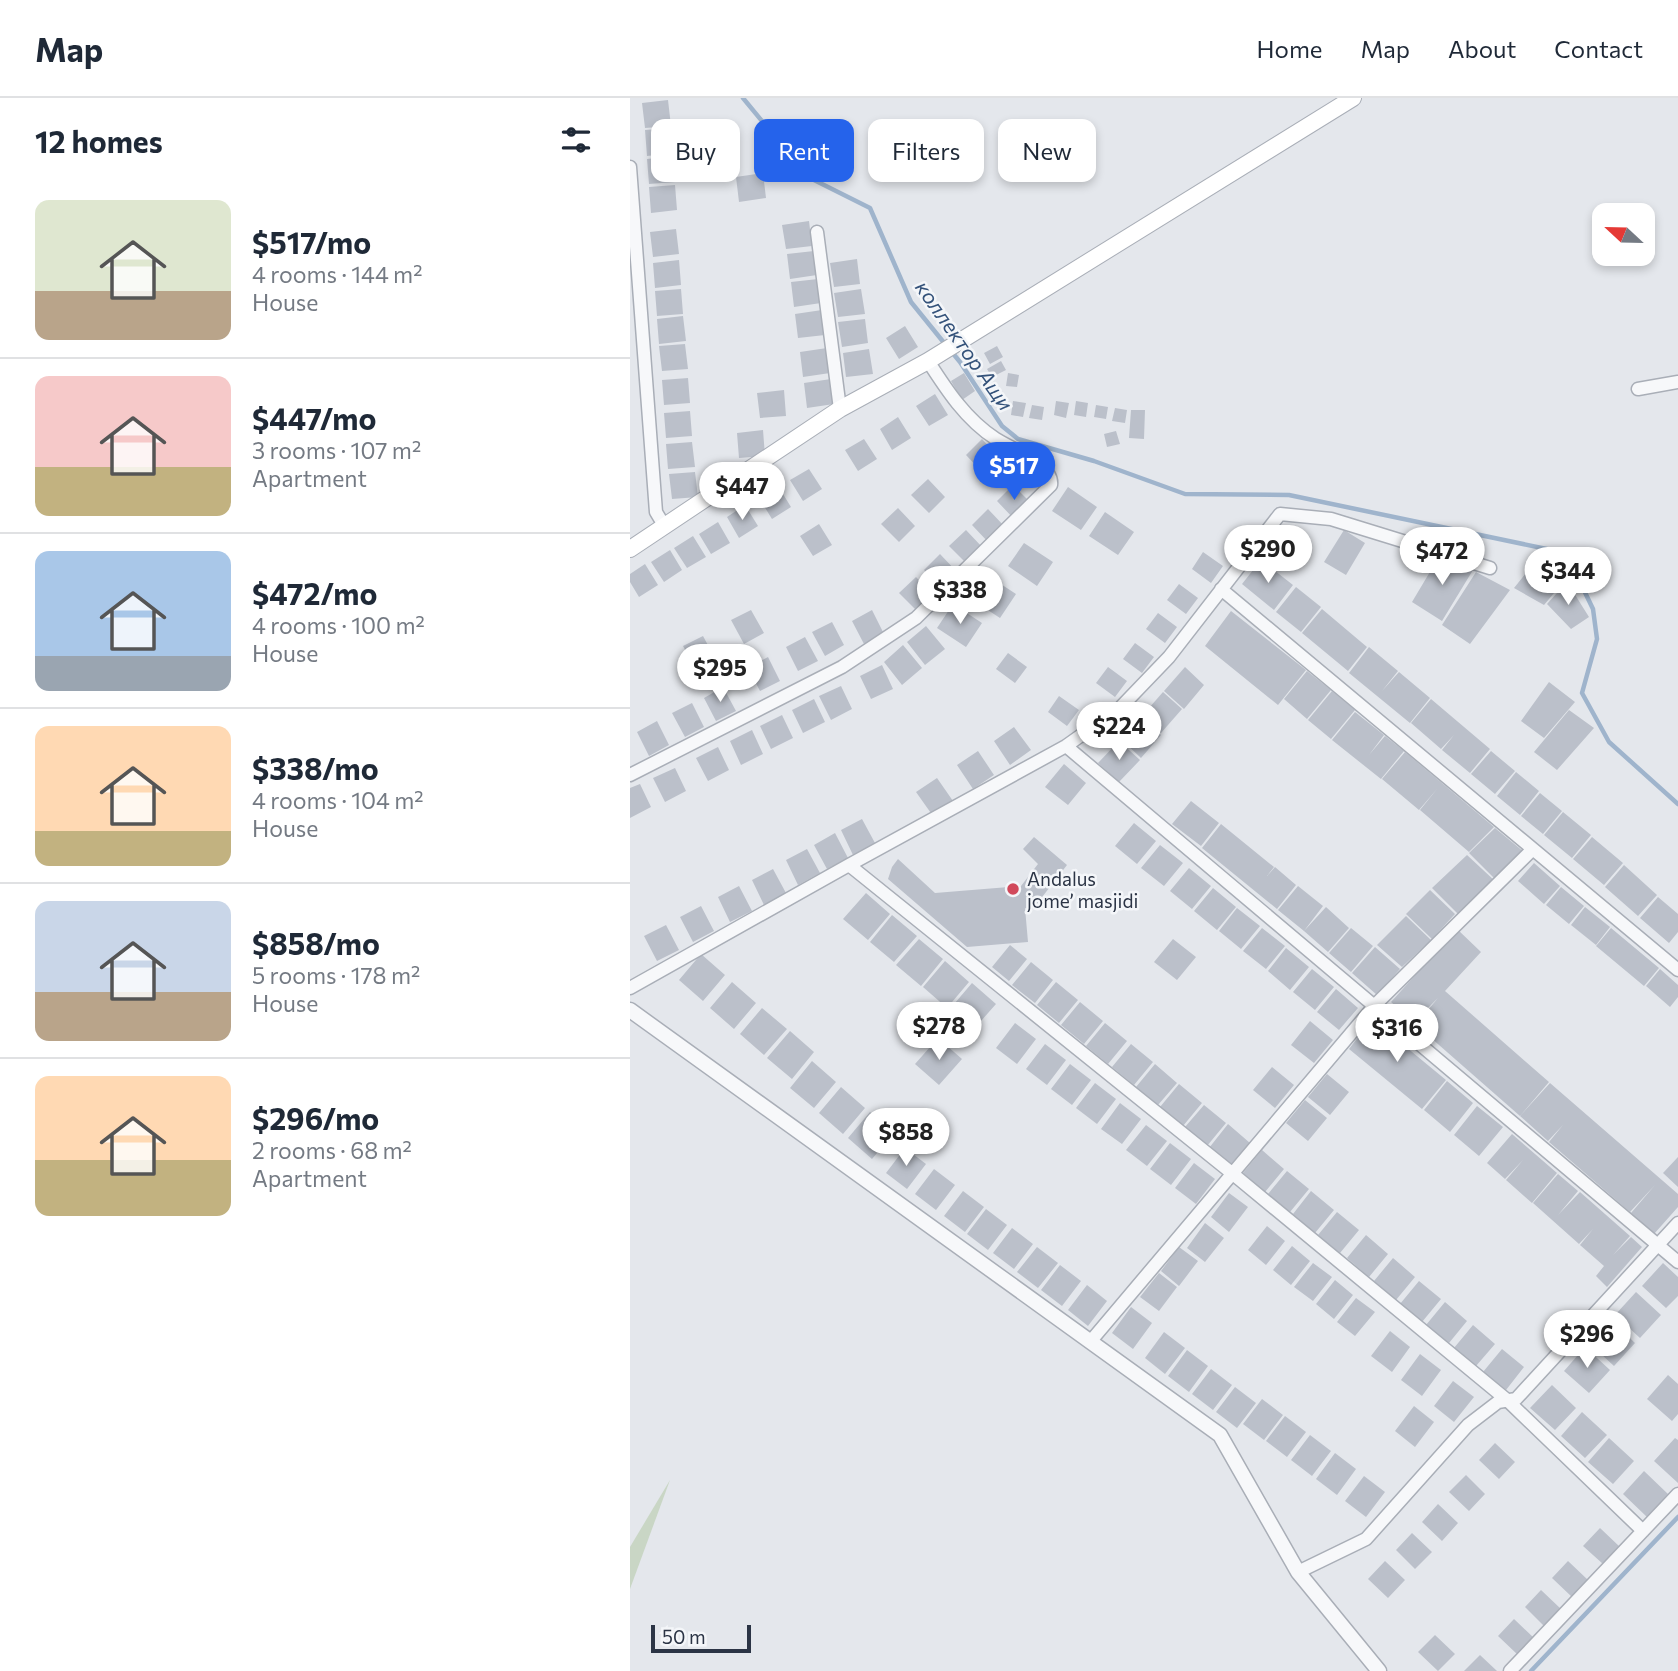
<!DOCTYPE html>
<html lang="en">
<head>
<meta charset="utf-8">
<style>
	body { margin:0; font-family:Commissioner,sans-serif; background:#f2f2f3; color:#1f2937; height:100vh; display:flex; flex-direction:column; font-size:26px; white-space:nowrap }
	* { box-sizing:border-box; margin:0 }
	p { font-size:23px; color:#747a83 }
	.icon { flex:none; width:38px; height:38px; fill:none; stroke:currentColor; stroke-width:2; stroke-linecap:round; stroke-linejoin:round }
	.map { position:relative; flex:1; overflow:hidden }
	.panel { display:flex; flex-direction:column; background:#fff; width:630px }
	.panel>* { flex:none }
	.hud { position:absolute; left:21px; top:21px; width:665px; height:63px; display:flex; gap:14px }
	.needle { width:46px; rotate:292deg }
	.tools { position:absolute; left:962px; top:105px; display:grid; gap:14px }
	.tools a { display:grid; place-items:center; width:63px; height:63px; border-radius:14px; background:#fff; box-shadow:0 4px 10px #0003; font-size:35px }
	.scale { position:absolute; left:21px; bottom:18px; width:100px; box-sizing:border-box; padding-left:7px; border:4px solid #2b3445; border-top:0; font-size:19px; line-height:24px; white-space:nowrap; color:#2b3445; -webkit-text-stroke:5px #f4f6f9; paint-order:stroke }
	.price { position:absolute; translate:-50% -60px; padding:0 16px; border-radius:24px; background:#fff; color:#222; font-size:23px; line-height:46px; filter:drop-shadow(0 2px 4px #0008) }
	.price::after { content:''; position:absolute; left:50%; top:42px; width:21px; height:16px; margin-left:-10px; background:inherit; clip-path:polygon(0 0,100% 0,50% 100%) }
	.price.current { background:#2563eb; color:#fff }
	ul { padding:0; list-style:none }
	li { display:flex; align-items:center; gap:21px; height:175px; padding:0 35px }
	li+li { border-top:2px solid #e0e1e3 }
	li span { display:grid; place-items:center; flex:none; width:196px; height:140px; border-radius:14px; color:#555 }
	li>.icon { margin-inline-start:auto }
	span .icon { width:84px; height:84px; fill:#fffc; stroke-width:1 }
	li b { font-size:30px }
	h2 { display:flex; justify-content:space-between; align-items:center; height:84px; padding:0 35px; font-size:30px }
	.pill { padding:0 24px; border-radius:14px; background:#fff; box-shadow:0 4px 10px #0003; font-size:24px; line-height:63px }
	.pill.current { background:#2563eb; color:#fff }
	header { display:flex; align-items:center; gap:42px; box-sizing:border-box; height:98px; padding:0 35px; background:#fff; border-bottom:2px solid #e0e1e3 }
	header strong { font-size:33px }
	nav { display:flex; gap:38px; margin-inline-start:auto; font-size:24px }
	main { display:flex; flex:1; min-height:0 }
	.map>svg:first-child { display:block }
	.green { fill:#c9d6c5 }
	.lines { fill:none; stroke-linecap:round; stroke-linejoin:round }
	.stream { stroke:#9fb4cc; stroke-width:4.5 }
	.building { fill:#bbc0ca }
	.minor-casing { stroke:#a9aeb7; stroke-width:15 }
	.tertiary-casing { stroke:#a9aeb7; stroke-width:17 }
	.secondary-casing { stroke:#a9aeb7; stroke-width:18 }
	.minor { stroke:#f7f8fa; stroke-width:12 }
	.tertiary { stroke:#f7f8fa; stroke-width:14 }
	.secondary { stroke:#fff; stroke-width:16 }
	.poi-dot { fill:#d1495b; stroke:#f4f6f9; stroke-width:2.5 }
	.labels { text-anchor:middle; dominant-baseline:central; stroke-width:5; stroke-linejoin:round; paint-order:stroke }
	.poi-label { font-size:19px; fill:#2b3445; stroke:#f4f6f9; text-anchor:start }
	.water-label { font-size:21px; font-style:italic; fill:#34527a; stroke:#f4f6f9 }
</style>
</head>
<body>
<header>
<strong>Map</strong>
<nav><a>Home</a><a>Map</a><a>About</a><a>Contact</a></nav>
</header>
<main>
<section class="panel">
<h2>12 homes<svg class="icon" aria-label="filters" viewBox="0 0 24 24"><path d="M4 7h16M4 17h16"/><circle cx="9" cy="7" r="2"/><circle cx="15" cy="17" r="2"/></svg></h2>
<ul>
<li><span style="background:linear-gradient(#dfe7d0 65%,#b9a48a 0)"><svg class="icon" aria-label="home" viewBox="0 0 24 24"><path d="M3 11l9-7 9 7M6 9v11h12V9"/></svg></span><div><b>$517/mo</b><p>4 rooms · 144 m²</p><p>House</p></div></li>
<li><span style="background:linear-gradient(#f6c9c9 65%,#c2b280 0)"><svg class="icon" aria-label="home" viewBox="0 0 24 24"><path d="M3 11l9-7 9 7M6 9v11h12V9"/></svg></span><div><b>$447/mo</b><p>3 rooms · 107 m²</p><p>Apartment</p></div></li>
<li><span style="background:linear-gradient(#a9c7e8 75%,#9aa5b1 0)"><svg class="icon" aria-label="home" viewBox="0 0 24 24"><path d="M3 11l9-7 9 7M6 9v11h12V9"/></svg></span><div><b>$472/mo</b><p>4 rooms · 100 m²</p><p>House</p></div></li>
<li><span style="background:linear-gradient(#ffd9b3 75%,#c2b280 0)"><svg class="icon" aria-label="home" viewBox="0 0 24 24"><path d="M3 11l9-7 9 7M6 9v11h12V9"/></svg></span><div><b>$338/mo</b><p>4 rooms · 104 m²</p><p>House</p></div></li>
<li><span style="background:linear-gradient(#c9d6e8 65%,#b9a48a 0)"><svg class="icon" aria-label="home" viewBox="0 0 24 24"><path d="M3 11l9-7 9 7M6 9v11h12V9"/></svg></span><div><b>$858/mo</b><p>5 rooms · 178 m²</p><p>House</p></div></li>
<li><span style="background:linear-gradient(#ffd9b3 60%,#c2b280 0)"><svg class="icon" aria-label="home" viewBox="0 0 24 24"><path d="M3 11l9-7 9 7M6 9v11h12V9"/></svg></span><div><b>$296/mo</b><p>2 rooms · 68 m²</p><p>Apartment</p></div></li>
</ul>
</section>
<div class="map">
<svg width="1048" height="1573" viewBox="0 0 1048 1573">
	<rect width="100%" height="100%" fill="#e4e7ec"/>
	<path class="green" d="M40,1382L0,1491V1449Z"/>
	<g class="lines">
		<path class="stream" d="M113,0L178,79L240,110L281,204L315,246
			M321,253L330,264L372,328L388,341L464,363L555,396L659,397L936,455L963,511L967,541L952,595L979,644L1048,706
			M901,1573L1048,1419"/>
	</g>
	<path class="building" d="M38,2L41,28L15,30L12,5Z
		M41,30L43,55L17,58L15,32Z
		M43,58L45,84L19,86L17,61Z
		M133,75L136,100L109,104L106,79Z
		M45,87L47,112L21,115L19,89Z
		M179,123L182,148L156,151L152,127Z
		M46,131L49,156L23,159L20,134Z
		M184,153L187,177L160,181L157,156Z
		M227,161L230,186L204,189L200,165Z
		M49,162L51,187L25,190L23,165Z
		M188,181L191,205L164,209L161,184Z
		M51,191L53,216L27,218L25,193Z
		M231,191L235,216L208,219L204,195Z
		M192,212L195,237L168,240L165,216Z
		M53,218L56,243L29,246L27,221Z
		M235,221L238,245L212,249L208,224Z
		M275,228L288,249L269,261L256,240Z
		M55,246L58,271L32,273L29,248Z
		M367,248L373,259L360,266L354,255Z
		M197,250L200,275L173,279L170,254Z
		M239,251L243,276L216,279L213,255Z
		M371,263L376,272L362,279L357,271Z
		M334,275L345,293L332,302L321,283Z
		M378,275L389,277L387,289L376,288Z
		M58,280L60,305L34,307L32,282Z
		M201,281L204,306L177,310L174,285Z
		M154,292L156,318L130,320L127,295Z
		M305,296L318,317L299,328L286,308Z
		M383,303L396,305L393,319L381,317Z
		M426,303L439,305L436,320L424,317Z
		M446,303L458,305L456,319L444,317Z
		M402,307L414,309L412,322L399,320Z
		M466,307L478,309L476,321L464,319Z
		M485,310L497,312L495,325L482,323Z
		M501,312H515L514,341L499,340Z
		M60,313L62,338L36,340L34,315Z
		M268,319L281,340L262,352L250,331Z
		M133,332L135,358L109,360L107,335Z
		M486,333L490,346L477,349L474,336Z
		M234,341L247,361L228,373L215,352Z
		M352,341L369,359L353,375L336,357Z
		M62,344L65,369L38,371L36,346Z
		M179,371L192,391L173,403L160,382Z
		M65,374L68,399L42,401L39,376Z
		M298,381L315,399L299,415L281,397Z
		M383,387L401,405L384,421L367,403Z
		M148,388L161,409L142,421L129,400Z
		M438,389L467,409L451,432L422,413Z
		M115,407L128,428L109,440L97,419Z
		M268,410L285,428L269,444L251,426Z
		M358,411L375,429L359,445L342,427Z
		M475,414L504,434L488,457L459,438Z
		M88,424L100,445L81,456L69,436Z
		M189,426L202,447L183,458L170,438Z
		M336,432L353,450L337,466L319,448Z
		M714,432L735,445L716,477L694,464Z
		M63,438L76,459L57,470L44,450Z
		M394,445L423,464L407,488L378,468Z
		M40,452L52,472L34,484L21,464Z
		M573,454L593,468L581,485L562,471Z
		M310,456L327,474L311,490L294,472Z
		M810,457L843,472L812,523L782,504Z
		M631,462L663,487L644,512L612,486Z
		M904,465L934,483L914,507L884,490Z
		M15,466L28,487L9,499L0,484V476Z
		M846,474L880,492L840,546L812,527Z
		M357,477L386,496L370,520L341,501Z
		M286,479L303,497L287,513L269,495Z
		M937,484L959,519L941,531L917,506Z
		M549,486L568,500L556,516L537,502Z
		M666,489L691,509L671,534L646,514Z
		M323,506L352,525L336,549L307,530Z
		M692,511L737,549L718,573L672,535Z
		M121,512L134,535L114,546L101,522Z
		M242,512L254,536L234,546L222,523Z
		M601,513L676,572L648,607L575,548Z
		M528,515L547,529L535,545L516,531Z
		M202,524L214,547L195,558L182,534Z
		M296,528L315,551L295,567L277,544Z
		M73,538L86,562L66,572L53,548Z
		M175,539L188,563L168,573L156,549Z
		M505,545L524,559L512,575L493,561Z
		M273,547L292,570L272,587L254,564Z
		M739,549L768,573L752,593L769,574L800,600L780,625L719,575Z
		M378,555L397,569L385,585L366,571Z
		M138,559L150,583L130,593L118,570Z
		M252,567L263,591L241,601L230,578Z
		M478,569L497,583L485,599L466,585Z
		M555,569L574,587L554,611L534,593Z
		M677,573L701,592L677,621L654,601Z
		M919,584L945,604L914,640L891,623Z
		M211,588L222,611L201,622L189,598Z
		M93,589L106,613L86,623L74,600Z
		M702,593L725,612L701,641L678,622Z
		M533,594L552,611L531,635L512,618Z
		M429,598L449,612L437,628L418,614Z
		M184,601L195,624L173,635L162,612Z
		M801,601L860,651L840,675L812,652L824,637L811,651L781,625Z
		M62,605L74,629L55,639L42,615Z
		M939,612L964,630L927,672L904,654Z
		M725,614L754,637L739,657L755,638L774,653L751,681L702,642Z
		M152,617L163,640L141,651L130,628Z
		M510,619L531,637L511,660L491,641Z
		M27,623L39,647L19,658L7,634Z
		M384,629L401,652L380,667L364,643Z
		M122,632L133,656L111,667L100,643Z
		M489,643L510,662L489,684L468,665Z
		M88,649L99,672L78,683L66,660Z
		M348,653L364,677L343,691L327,667Z
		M861,653L885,673L865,696L841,676Z
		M775,654L864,729L839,754L790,712L807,691L789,712L752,681Z
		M434,666L456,685L438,707L415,689Z
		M45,670L56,693L35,704L23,680Z
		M886,674L909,693L890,717L867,698Z
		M307,680L323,703L303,718L286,694Z
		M10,686L21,709L0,720V690Z
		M910,695L932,713L913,736L891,718Z
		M561,703L589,725L571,748L542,726Z
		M933,714L961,737L942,760L914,737Z
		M232,721L245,745L223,757L211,732Z
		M504,725L526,743L507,766L485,748Z
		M591,726L644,769L637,778L645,769L666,787L647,811L572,750Z
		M865,730L894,754L867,783L839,755Z
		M205,735L218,760L197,771L184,747Z
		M404,739L437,767L402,812L395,810L398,844L337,849L258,781L262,769L268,761L305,795L391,788L408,766L393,751Z
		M962,739L993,765L974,787L943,761Z
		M530,747L553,765L534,788L511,770Z
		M177,751L190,775L168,787L156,762Z
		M837,757L866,784L829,817L802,790Z
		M904,765L930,788L914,806L888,783Z
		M994,767L1027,797L1008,818L975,789Z
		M559,770L581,788L562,811L540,793Z
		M143,771L156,795L134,807L122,782Z
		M109,788L122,813L100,824L88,799Z
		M668,788L693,808L674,833L648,812Z
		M931,789L954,808L939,826L916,807Z
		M583,790L606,809L587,832L564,813Z
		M800,792L825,816L802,841L776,816Z
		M236,795L260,816L238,842L213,821Z
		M1028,799L1048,816V834L1039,845L1010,820Z
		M71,808L84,833L63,844L50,819Z
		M696,809L719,830L698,854L674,833Z
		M955,809L980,829L966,847L941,827Z
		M607,810L630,828L611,851L589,833Z
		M262,817L287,838L264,864L240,844Z
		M776,818L801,842L772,869L747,847Z
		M36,827L49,852L27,863L14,838Z
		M632,830L655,848L636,871L613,853Z
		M721,830L743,848L721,874L699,855Z
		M981,830L1029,870L1014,888L966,848Z
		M827,831L851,854L815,893L919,984L890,1018L809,947L818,936L809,947L786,926L808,900L784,924L761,904Z
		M289,841L313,861L291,888L266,867Z
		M543,841L566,859L547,882L524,864Z
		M380,847L397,861L379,883L362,869Z
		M745,849L770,871L747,897L722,875Z
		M656,850L679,869L660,892L638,873Z
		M71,856L95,877L73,903L49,882Z
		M315,863L339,884L317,910L293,889Z
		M401,864L423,882L405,905L382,887Z
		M682,871L704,889L685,912L663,894Z
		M1030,871L1048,887V899L1040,909L1016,888Z
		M102,884L126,905L104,931L80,910Z
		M426,884L448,902L429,925L407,907Z
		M342,885L366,906L343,932L319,912Z
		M706,891L728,910L709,932L687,914Z
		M450,904L473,923L454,946L431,927Z
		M132,910L157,931L134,957L110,936Z
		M742,921L816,982L792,1011L719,951Z
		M680,923L703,942L684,965L661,947Z
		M385,925L406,941L387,966L366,950Z
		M475,925L497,943L478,966L456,948Z
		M160,933L184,954L162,981L137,960Z
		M308,940L332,961L309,987L285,966Z
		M415,946L436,962L417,987L396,971Z
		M501,946L523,964L504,987L482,969Z
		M182,963L206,984L184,1010L160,990Z
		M440,966L461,982L442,1007L421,991Z
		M525,966L547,985L528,1007L506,989Z
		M642,969L664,987L645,1010L623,992Z
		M697,976L719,994L700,1017L678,999Z
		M817,983L843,1005L820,1034L794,1012Z
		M465,985L486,1001L467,1026L446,1010Z
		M920,985L1048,1096V1109L1024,1136L1001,1115L1025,1087L1000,1114L919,1044L933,1027L918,1043L890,1018Z
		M549,986L572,1005L553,1028L530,1009Z
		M211,989L235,1010L213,1036L189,1015Z
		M675,1002L697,1020L678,1043L656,1025Z
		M490,1005L511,1021L492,1046L471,1031Z
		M574,1007L596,1025L577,1048L555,1029Z
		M847,1008L873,1029L849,1058L824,1037Z
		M240,1014L264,1035L242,1061L218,1040Z
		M598,1026L620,1045L601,1068L579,1050Z
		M516,1027L537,1043L517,1068L496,1052Z
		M882,1036L927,1075L902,1105L876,1082L893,1062L875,1081L857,1065Z
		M540,1045L561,1061L541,1087L520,1071Z
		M275,1050L296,1066L277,1091L256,1075Z
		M632,1052L654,1071L635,1094L613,1075Z
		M1048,1059V1089L1033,1075Z
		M564,1065L585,1081L566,1106L545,1090Z
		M304,1071L325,1087L306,1112L285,1096Z
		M657,1073L679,1091L660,1114L638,1096Z
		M928,1076L948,1093L928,1117L950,1094L1000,1138L983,1157L1001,1139L1012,1149L977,1189L966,1178L974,1168L950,1147L963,1131L949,1146L903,1105Z
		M333,1093L354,1109L335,1134L314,1118Z
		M681,1093L704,1112L685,1135L663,1116Z
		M599,1095L618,1109L599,1134L581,1119Z
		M356,1111L377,1127L358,1152L337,1136Z
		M707,1114L729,1132L710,1155L688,1137Z
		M575,1125L594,1140L575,1164L557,1150Z
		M637,1128L655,1143L636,1167L618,1152Z
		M382,1130L403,1146L384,1171L363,1155Z
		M736,1137L758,1156L739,1179L717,1160Z
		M662,1148L680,1163L661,1187L643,1172Z
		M407,1149L428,1165L408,1190L387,1174Z
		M549,1149L568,1163L549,1188L531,1173Z
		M763,1160L785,1179L766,1202L744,1183Z
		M683,1165L702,1179L683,1203L664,1189Z
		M1033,1165L1048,1179V1198L1036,1210L1012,1188Z
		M430,1167L451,1183L432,1208L411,1192Z
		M529,1175L547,1189L529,1213L510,1199Z
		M705,1182L723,1197L704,1221L686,1206Z
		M789,1183L811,1201L792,1224L770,1206Z
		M457,1187L477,1203L458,1228L438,1212Z
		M1006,1194L1031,1217L1010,1240L985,1217Z
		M726,1200L745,1214L725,1238L707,1224Z
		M815,1204L837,1223L819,1245L796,1227Z
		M501,1209L522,1225L503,1251L482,1235Z
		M981,1222L1005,1245L984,1268L959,1245Z
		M843,1227L865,1246L846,1268L824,1250Z
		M760,1233L780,1249L762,1274L741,1258Z
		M534,1234L555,1250L535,1276L515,1260Z
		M955,1249L980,1272L959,1295L934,1273Z
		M872,1251L894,1269L876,1292L853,1274Z
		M557,1252L578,1268L559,1294L538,1278Z
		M790,1256L811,1272L792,1298L771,1282Z
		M581,1271L602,1287L583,1312L562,1296Z
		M1038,1277L1048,1286V1316L1042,1323L1017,1301Z
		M823,1283L844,1299L824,1324L804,1308Z
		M922,1287L946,1310L925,1332L900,1310Z
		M605,1289L626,1305L607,1330L586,1314Z
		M632,1301L653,1317L634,1342L613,1326Z
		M784,1308L804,1324L785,1349L765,1333Z
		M952,1314L977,1337L955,1360L931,1338Z
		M655,1318L676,1334L657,1359L636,1343Z
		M680,1337L701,1353L682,1378L661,1362Z
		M979,1340L1004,1363L983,1386L958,1364Z
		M1045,1340L1048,1342V1385L1024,1363Z
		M865,1345L885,1364L869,1381L849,1362Z
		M705,1355L726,1371L707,1397L686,1381Z
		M1014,1373L1038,1396L1017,1419L993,1396Z
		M836,1377L855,1396L839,1413L819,1394Z
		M734,1378L755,1394L736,1419L715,1403Z
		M808,1406L828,1425L812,1443L792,1424Z
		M970,1430L990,1449L973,1466L953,1448Z
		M782,1435L802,1454L785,1471L766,1452Z
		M755,1463L775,1482L758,1500L738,1481Z
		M938,1463L958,1482L942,1499L922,1480Z
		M911,1492L931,1511L914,1528L895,1509Z
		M884,1521L904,1540L888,1557L868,1538Z
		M805,1537L825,1556L808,1573L788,1554Z
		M850,1557L867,1573H834Z"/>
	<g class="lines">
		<g class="minor-casing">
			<path id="minor" d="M0,69L26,414L35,429
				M187,134L210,311
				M1008,291L1048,284
				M591,491L1048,872
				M436,648L1048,1164
				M0,677L212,569L286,520L421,387C424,366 381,351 366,341C336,322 316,291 298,263
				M219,767L603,1076L877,1302L1013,1433
				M0,890L219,767L436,648L491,609L539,559L650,416L701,421L860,470
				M460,1244L745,907L903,751
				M668,1474L736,1441L838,1327L868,1304L886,1301L1048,1125
				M880,1573L1048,1396"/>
		</g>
		<g class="tertiary-casing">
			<path id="tertiary" d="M0,912L590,1337L668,1474L749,1573"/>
		</g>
		<g class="secondary-casing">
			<path id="secondary" d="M0,451L210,311L298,263L723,0"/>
		</g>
		<use href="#minor" class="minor"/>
		<use href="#tertiary" class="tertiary"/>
		<use href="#secondary" class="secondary"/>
	</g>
	<circle class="poi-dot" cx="383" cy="791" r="7"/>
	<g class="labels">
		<g class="poi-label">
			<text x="397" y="780">Andalus<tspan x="397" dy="22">jome’ masjidi</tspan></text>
		</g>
		<g class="water-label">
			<text transform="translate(335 247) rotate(55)">коллектор Ащи</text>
		</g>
	</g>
</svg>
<div class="tools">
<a><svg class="needle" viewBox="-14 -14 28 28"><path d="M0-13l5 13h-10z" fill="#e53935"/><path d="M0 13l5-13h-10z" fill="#747a83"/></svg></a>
</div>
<div class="scale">50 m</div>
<b class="price current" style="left:384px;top:404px">$517</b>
<b class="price" style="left:112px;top:424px">$447</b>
<b class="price" style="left:638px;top:487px">$290</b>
<b class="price" style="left:812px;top:489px">$472</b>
<b class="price" style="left:938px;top:509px">$344</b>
<b class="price" style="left:330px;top:528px">$338</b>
<b class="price" style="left:90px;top:606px">$295</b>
<b class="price" style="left:489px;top:664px">$224</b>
<b class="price" style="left:309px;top:964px">$278</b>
<b class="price" style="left:767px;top:966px">$316</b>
<b class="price" style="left:276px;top:1070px">$858</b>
<b class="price" style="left:957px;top:1272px">$296</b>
<div class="hud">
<a class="pill">Buy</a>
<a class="pill current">Rent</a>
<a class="pill">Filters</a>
<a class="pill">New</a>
</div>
</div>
</main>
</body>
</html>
